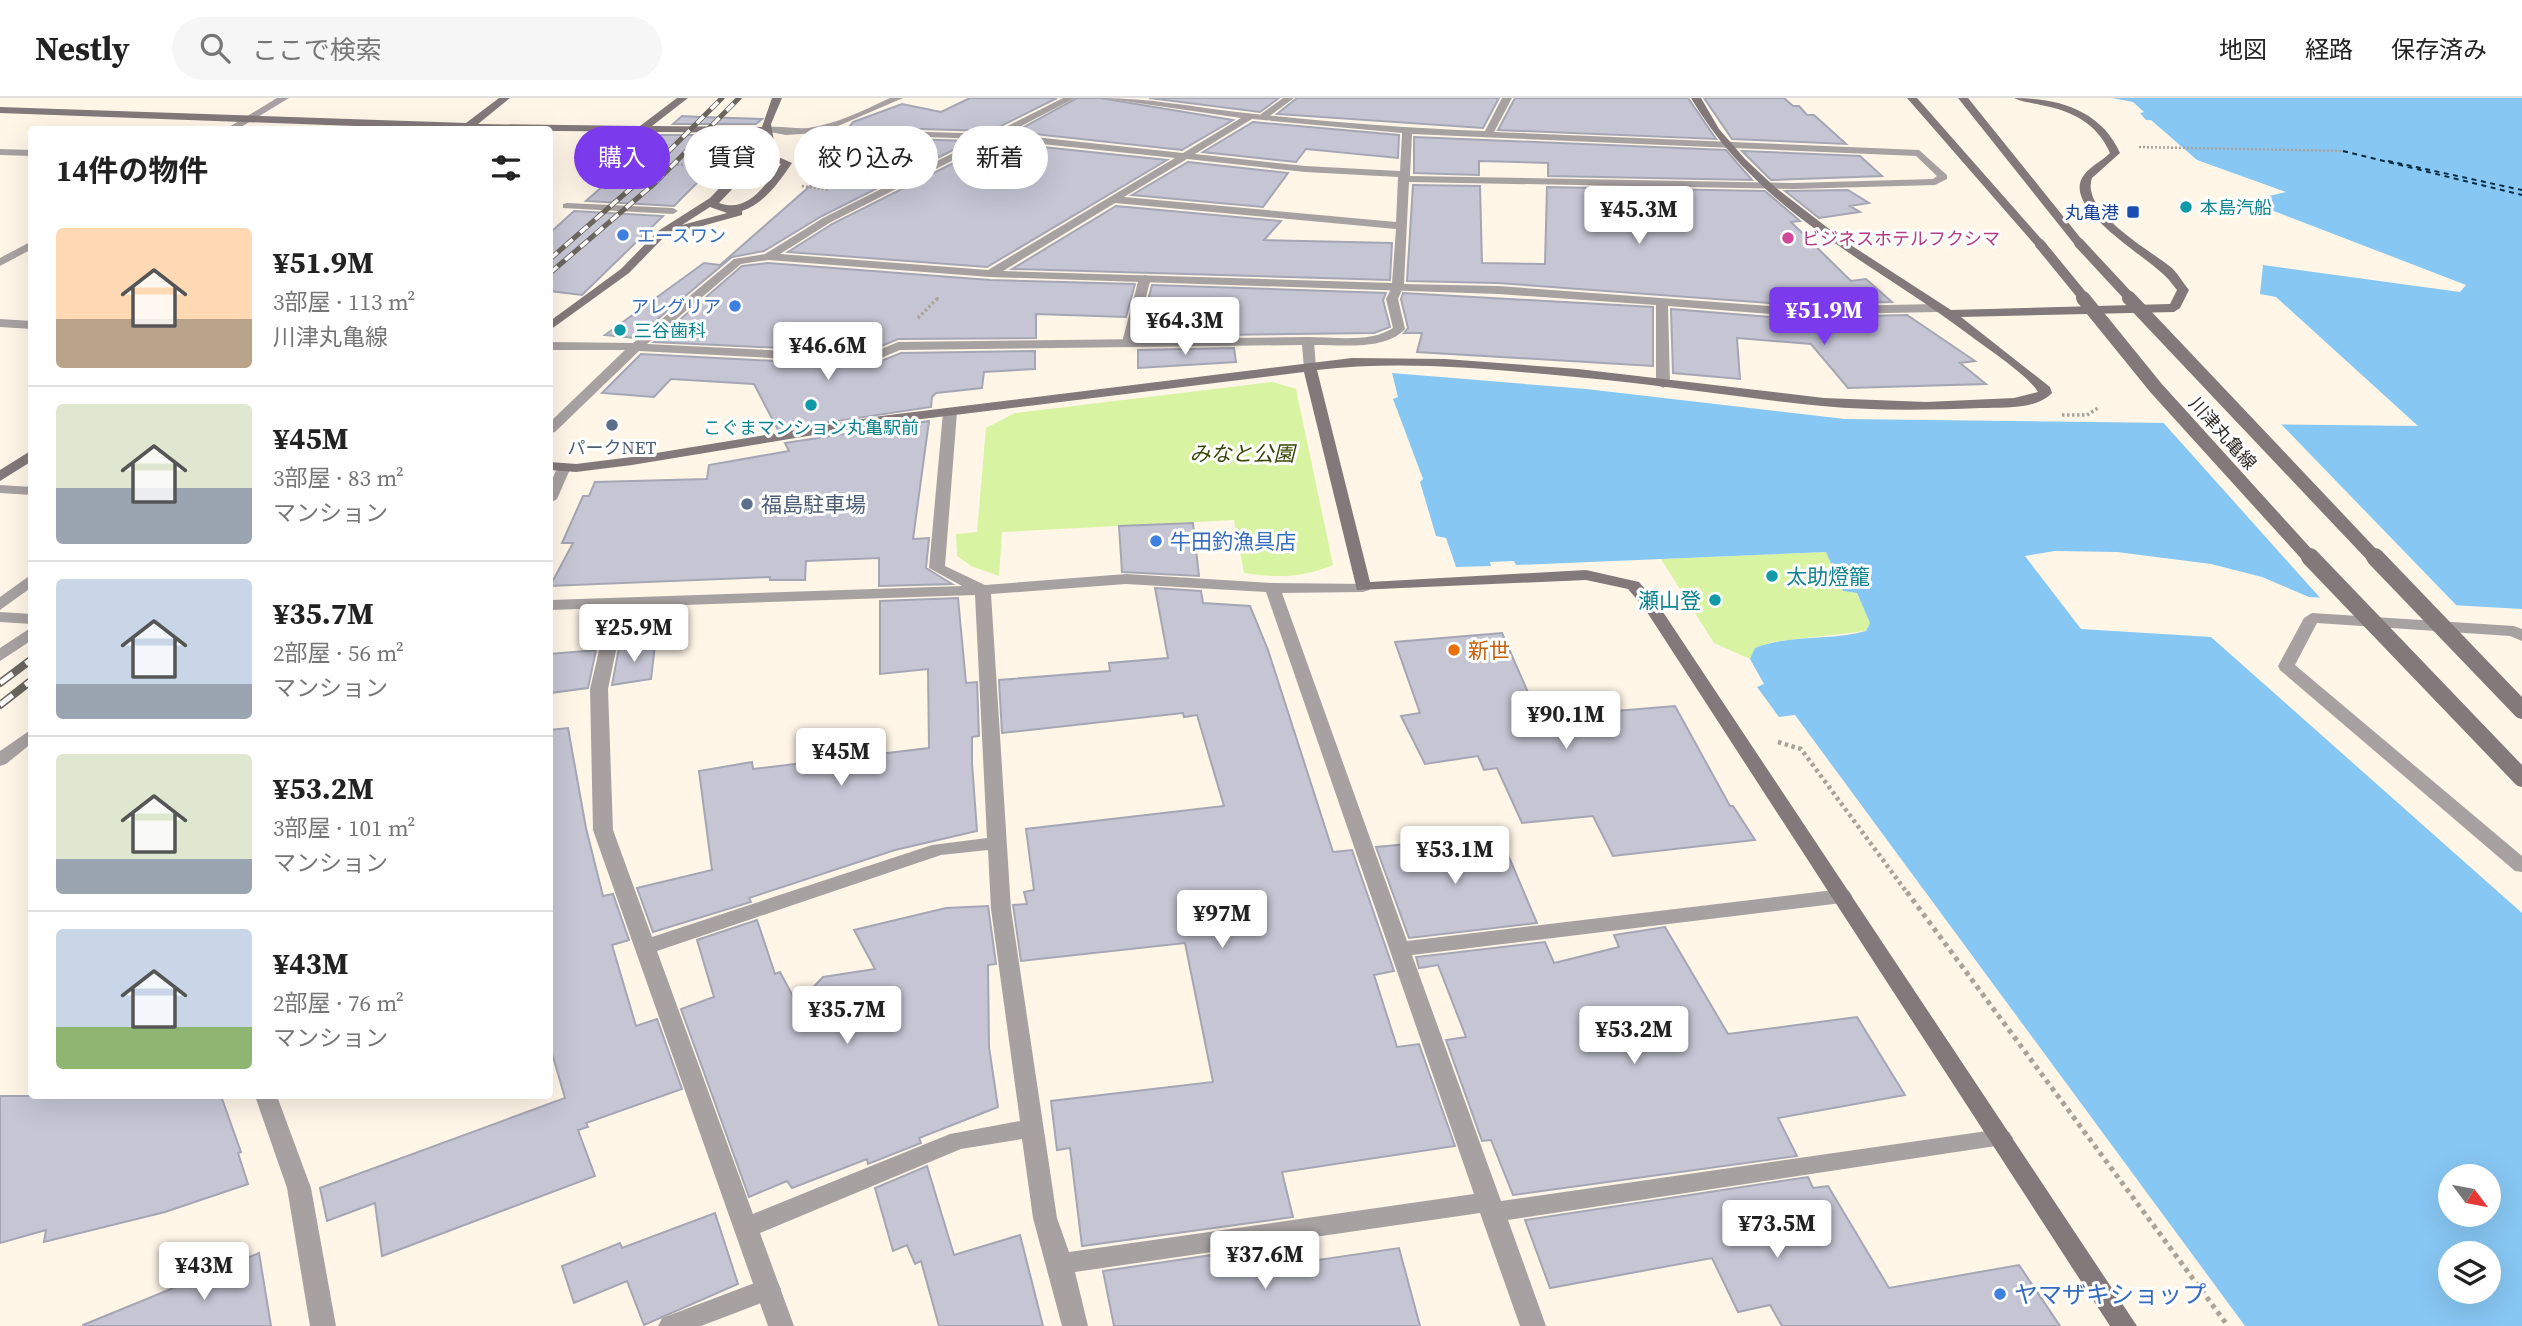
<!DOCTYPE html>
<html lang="ja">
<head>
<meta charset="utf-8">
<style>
	body { margin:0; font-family:"Source Serif 4","Noto Sans JP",serif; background:#f6f6f6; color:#222; height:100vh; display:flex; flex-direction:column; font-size:26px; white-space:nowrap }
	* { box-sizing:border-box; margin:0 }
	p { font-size:23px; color:#767676 }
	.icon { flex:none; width:38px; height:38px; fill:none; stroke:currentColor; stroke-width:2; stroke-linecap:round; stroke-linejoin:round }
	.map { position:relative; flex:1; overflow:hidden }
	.panel { position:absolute; left:28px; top:28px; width:525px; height:973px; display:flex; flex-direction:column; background:#fff; border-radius:7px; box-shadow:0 7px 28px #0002 }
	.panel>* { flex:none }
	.guide { position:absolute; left:574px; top:28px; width:665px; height:63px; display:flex; gap:14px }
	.needle { width:46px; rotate:122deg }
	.buttons { position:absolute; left:2438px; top:1066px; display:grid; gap:14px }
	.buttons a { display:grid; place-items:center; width:63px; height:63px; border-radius:50%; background:#fff; box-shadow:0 7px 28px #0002; font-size:35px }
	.price { position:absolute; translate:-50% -60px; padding:0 16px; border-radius:7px; background:#fff; color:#222; font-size:23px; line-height:46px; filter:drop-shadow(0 2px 4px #0008) }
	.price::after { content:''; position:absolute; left:50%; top:42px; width:21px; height:16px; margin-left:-10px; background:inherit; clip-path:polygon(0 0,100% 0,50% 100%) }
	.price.on { background:#7c3aed; color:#fff }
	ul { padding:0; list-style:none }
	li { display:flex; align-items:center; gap:21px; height:175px; padding:0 28px }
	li+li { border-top:2px solid #e0e0e0 }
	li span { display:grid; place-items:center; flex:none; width:196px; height:140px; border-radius:7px; color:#555 }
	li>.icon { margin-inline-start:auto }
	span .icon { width:84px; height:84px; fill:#fffc; stroke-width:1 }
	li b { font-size:30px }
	h2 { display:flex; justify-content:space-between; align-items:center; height:84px; padding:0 28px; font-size:30px }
	.chip { padding:0 24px; border-radius:32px; background:#fff; box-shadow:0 7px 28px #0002; font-size:24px; line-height:63px }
	.chip.on { background:#7c3aed; color:#fff }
	header { display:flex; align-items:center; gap:42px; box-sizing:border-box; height:98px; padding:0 35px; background:#fff; border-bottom:2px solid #e0e0e0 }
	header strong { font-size:33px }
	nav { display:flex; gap:38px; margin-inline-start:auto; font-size:24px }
	.search { width:490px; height:63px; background:#f6f6f6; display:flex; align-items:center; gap:18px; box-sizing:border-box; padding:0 24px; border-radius:38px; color:#767676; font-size:26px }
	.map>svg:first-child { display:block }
	.green { fill:#d8f3a1 }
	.water { fill:#87c7f3; fill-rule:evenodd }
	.pier { fill:#fff6e8 }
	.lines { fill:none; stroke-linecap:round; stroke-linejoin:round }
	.ferry { stroke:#082d43; stroke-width:2; stroke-dasharray:5 4.5; stroke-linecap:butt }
	.building { fill:#c5c5d4; stroke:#a5a6b4; stroke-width:2 }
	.path-far3 { stroke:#aaa399; stroke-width:2.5; stroke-dasharray:2 2; stroke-linecap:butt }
	.path-far2 { stroke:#aaa399; stroke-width:3.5; stroke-dasharray:2.5 2.5; stroke-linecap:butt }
	.path-far1 { stroke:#aaa399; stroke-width:4.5; stroke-dasharray:3.5 3.5; stroke-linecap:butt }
	.path { stroke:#aaa399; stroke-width:5; stroke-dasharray:4.5 4.5; stroke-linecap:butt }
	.lane { fill:#a8a1a2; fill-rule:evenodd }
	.street { fill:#a8a1a2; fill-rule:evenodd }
	.secondary { fill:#83787a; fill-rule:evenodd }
	.rail-far1-casing { stroke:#6b665e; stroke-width:5 }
	.rail-casing { stroke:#6b665e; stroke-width:8 }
	.rail-far1 { stroke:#fff; stroke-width:3.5; stroke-dasharray:10; stroke-linecap:butt }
	.rail { stroke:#fff; stroke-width:5; stroke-dasharray:16; stroke-linecap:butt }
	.secondary-bridge-far2 { stroke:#83787a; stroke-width:10 }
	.secondary-bridge-far1 { stroke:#83787a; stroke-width:14 }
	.secondary-bridge { stroke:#83787a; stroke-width:18 }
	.culture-dot { fill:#0f9aa8; stroke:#fff; stroke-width:2.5 }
	.transit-dot { fill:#1a4fb4; stroke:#fff; stroke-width:2.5 }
	.shop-dot { fill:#3f7fe0; stroke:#fff; stroke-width:2.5 }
	.hotel-dot { fill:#d1479c; stroke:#fff; stroke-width:2.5 }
	.service-dot { fill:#5c6f8a; stroke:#fff; stroke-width:2.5 }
	.food-dot { fill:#e8710a; stroke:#fff; stroke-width:2.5 }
	.labels { text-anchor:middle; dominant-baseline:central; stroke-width:6; stroke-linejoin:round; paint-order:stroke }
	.far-culture-label { font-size:18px; fill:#0d838f; stroke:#fff; text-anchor:start }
	.far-transit-label { font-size:18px; fill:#164399; stroke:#fff; text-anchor:end }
	.far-shop-label { font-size:18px; fill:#366cbe; stroke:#fff; text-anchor:start }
	.far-hotel-label { font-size:18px; fill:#b23c85; stroke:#fff; text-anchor:start }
	.far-street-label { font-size:18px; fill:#2d2924; stroke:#fff }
	.far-service-label { font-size:18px; fill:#4e5e75; stroke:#fff }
	.park-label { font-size:21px; font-style:italic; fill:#364606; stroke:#fff }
	.service-label { font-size:21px; fill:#4e5e75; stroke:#fff; text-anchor:start }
	.shop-label { font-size:21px; fill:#366cbe; stroke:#fff; text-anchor:start }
	.culture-label { font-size:21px; fill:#0d838f; stroke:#fff; text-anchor:start }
	.food-label { font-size:21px; fill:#c56008; stroke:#fff; text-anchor:start }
	.near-shop-label { font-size:24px; fill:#366cbe; stroke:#fff; text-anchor:start }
</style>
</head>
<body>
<header>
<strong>Nestly</strong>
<div class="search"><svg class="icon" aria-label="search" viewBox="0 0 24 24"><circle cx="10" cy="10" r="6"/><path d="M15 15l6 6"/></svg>ここで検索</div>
<nav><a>地図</a><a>経路</a><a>保存済み</a></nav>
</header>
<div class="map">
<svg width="2522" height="1228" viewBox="0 0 2522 1228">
	<rect width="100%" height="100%" fill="#fff6e8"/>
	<path class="green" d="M1273,284L1296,291L1333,467C1302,480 1277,480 1244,475L1234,422L1002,434L999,478L971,468L957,458L956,436L977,434L986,330L1015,315Z
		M1826,454L1843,493L1857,495L1870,525L1866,533L1772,544L1756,550L1750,561L1714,545L1661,461Z"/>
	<path class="water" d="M2112,0H2522V511L2309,499L2262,479L2211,466L2117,454L2055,453L2025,458L2081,531L2211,539L2522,815V1228H2245L1795,617L1779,619L1757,589L1764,586L1750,561L1755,550C1790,536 1830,543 1866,533L1870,525L1857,495L1843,493L1826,454L1516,467L1514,463L1490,464L1491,468L1456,469L1446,440L1436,438L1420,384L1423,381L1393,301L1398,299L1392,275L1586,291L1845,321L2418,328L2276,199L2260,196L2263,167L2460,194L2466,187L2248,103L2286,94L2197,62L2151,22H2146L2140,15L2144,14L2133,4ZM2450,1078H2488V1116H2450ZM2450,1155H2488V1194H2450Z"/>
	<path class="pier" d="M2160,321L2278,323L2460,511L2323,503Z"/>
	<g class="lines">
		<path class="ferry" d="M2343,53L2522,97
			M2388,63L2522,92"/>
	</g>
	<path class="building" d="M970,0H1057L991,33L849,29L853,24L902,6L941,14Z
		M1077,0H1100L1233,22L1182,52L1015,34Z
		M1149,0H1279L1260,14Z
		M1297,0H1499L1483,30L1277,16Z
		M1515,0H1688L1716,41L1498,32Z
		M1704,0H1784L1793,8H1799L1807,17H1814L1846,46L1732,41Z
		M682,18L700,19L762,21L756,26H673Z
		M1253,24L1399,37L1398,60L1306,51L1296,64L1203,54Z
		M661,37H745L674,108L586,103Z
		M841,39L971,43L822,118L764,153L732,159L635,240L605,237L704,165L720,167L818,81L804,80Z
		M1414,39L1726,52L1752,82L1548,78V65L1479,63V77L1414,75Z
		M995,44L1167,62L987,169L788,154L832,126Z
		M1742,53L1860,58L1882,78L1771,82Z
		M1188,64L1288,75L1263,109L1132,97Z
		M1413,87L1480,88L1482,165L1545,166L1547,89L1765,93L1800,123L1791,124L1851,183L1866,181L1892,204L1782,206L1498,185L1407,183Z
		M1848,92L1869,105L1850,108L1860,114L1819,120L1785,93Z
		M1116,108L1281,123L1264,142L1392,145L1390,182L1012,171Z
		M574,113L663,118L582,197L550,193V135Z
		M768,165L990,182L1135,186L1126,219L1036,216V240L898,241L867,254L654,244L742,168Z
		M1152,187L1386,195L1383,202L1390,229L1374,235L1139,238Z
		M1403,195L1653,209V268L1417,254L1422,235H1404L1408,230L1401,201Z
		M1671,211L1782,220L1907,217L1975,263L1960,265L1986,286L1848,290L1811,246L1737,240L1740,281L1673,275Z
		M1234,250L1236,264L1138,270V252Z
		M1035,253V271L984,274L982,290L936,295L932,299L931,309L778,332L754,286L671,281L654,299L602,295L641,256L869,268L901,255Z
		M929,323L913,441L929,440L926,470L952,486L879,488V460L806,463L805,482H770V479L550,488L573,445H562L583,398H589L595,384L707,381L709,367L789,353L785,345Z
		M1193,425L1199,478L1122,474L1119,428Z
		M1155,490L1201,493L1203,505L1250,508L1268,552L1333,754L1352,752L1394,873L1374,877L1397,949L1419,946L1455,1048L1282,1074L1293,1119L1082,1148L1070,1050L1057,1052L1051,1003L1213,984L1185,845L1021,863L1013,807L1027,806L1024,794L1034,792L1026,731L1224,708L1197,617L1184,619L1183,615L1002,635L999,582L1110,573L1109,565L1168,560Z
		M958,500L966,585L977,584L979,638L972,639V665L977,733L895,752L749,800L751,804L653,834L637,790L712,772L699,673L752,664L753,671L929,650L928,571L880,576V503Z
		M1502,535L1537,615L1577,611L1579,616L1675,608L1730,708H1733L1755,742L1613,758L1593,718L1522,725L1497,670L1484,672L1478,658L1425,666L1401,618L1420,615L1395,544Z
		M655,547L651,581L612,587L619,550Z
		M596,552L588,590L550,595V556Z
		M568,630L586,730L603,798L613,796L629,842L612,847L636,928L657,921L682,991L586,1025L588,1029L578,1032L595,1078L382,1158L375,1105L327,1123L320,1090L565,1000L550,948V632Z
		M1500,738L1537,825L1409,840L1376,749Z
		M988,808L996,866L988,867L989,949L998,1009L919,1040L921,1045L868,1066L867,1061L792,1090L787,1083L749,1099L681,911L714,899L697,842L757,822L775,876L780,874L797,906L823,879L875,871L854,832L946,810Z
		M1665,829L1728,936L1857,919L1905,997L1778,1020L1797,1058L1513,1097L1491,1042L1482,1043L1446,942L1466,939L1438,867L1419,870L1416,859L1545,844L1554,865L1619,849L1614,837Z
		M0,998H221L241,1054L238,1055L248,1086L165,1114L44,1144L46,1132L0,1145Z
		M927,1068L954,1157L1020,1137L1043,1228H939L921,1163L915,1166L907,1147L893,1153L875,1090Z
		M1808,1079L1813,1090L1828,1088L1889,1190L2019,1167L2060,1228H1782L1770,1207L1738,1214L1712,1160L1550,1190L1525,1122Z
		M715,1115L738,1186L644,1227L627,1183L574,1205L562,1168L620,1145L622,1150Z
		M1300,1144L1305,1164L1399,1150L1420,1228H1114L1103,1173Z
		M259,1155L271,1228H83V1227Z"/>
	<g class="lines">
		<path class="path-far3" d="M2139,49L2343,53
			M617,64L710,68
			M594,84L624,57
			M802,88L828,92
			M937,201L939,199"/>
		<path class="path-far2" d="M918,220L938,200
			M2062,317H2087L2098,310"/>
		<path class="path-far1" d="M1778,644L1801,651L1908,796"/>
		<path class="path" d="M1907,794L2228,1228"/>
		<path class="lane" d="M1283,0H1294L1267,20H1261V16Z
			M1145,177L1151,180L1134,244L1124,247L1122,244L1139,180Z
			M1394,185L1404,187L1398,201L1405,231C1384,254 1336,246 1308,247L1302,243L1308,239C1333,239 1371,245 1393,230L1386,201Z
			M768,1180L777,1183L781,1191L777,1199L701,1228H658L662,1220Z"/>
		<path class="street" d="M277,0H289L236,32H224Z
			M890,0H903L831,31L992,36L1063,0H1075L1006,36L1183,55L1241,20L1103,0C1148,0 1193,9 1237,14C1319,23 1402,30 1485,33L1502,0H1512L1494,34L1919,52L1947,77V81L1935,87L1793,91L1409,84L1404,186L1498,188L1782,209L1938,206L1944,210L1938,214L1782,217L1668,208L1670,286L1663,290L1656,286V207L1498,196L990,179L768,162L741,166L647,246L867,257L898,244L1308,239L1314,243L1316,270L1310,274L1304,270L1302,247L900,252L869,265L639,253L555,334L550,335V324L625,252H550V244L633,245L734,161L765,156L823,120L981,41L815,35L786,37L760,32C771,25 794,32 808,30C837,26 864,12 890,0ZM1252,21L1402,35L1400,73L1305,68L1195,56ZM1412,36L1916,58L1937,78L1933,81L1793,85L1410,78ZM995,41L1175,60L988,172L780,156L831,124ZM1187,61L1305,74L1398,79L1396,124L1124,99ZM1115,105L1396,131L1392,185L1003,173Z
			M0,51L32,52V58L0,57Z
			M567,105L673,110L678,113L673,116L563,110V106Z
			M32,143V151L0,168V160Z
			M0,221L32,223V231L0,229Z
			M950,310L957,314L945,468L985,487L1126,476L1272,485L1369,486L1371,489L1369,492L1363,494L1282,495L1407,843L1842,791L1849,793L1852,798L1849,803L1842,805L1412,857L1501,1103L2001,1031L2009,1034L2013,1040L2009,1046L1508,1122L1546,1228H1520L1480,1115L1075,1174L1088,1228H1062L1033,1120L1022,1041L961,1051L760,1135L794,1228H768L593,732L590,591L609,510L550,512V502L962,488L929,470L943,314ZM1126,486L1266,494L1474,1096L1069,1154L1057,1120L1011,811L991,496ZM975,497L987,740L932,747L652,839L613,732L608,591L625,509ZM988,752L991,811L1020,1023L950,1036L753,1116L657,853L941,757Z
			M564,365L571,369L557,401L550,405V386L559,366Z
			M0,387L32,389V397L0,395Z
			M32,476V489L0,512V499Z
			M0,514L32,516V526L0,524Z
			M2312,515L2514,528L2522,531V543L2510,538L2317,525L2295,567L2522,758V774L2515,773L2280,572L2278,568L2304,520Z
			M32,529V542L0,563V550Z
			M32,631V645L6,666L0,668V653Z
			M255,998H277L311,1090L336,1228H310L287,1090Z"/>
		<path class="secondary" d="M499,0H510L478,26L640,28L677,0H688L652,28L762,29L772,0H782L771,26L774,43L762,59L774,57L792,65C779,84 765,105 742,113V117L684,133L679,129L666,137L629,175L550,232V223L621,171L658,133L710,100L764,43L762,35L462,32L0,15V9L466,25ZM773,63L781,66C766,86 748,116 719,105L756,66ZM710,109L727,115L682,127Z
			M1691,0H1701L1719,31L1745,61L1776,90L1846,144L1951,212L2170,206L2177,192L2169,182C2152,161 2064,113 2082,80C2088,69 2101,64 2110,55C2097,25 2072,13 2041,7C2032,5 2022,4 2014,0C2058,0 2101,12 2120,55L2092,80C2080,114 2150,152 2172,170C2179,177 2183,185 2189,192L2180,210L2174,214L1961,219L2050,289L2052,295C2036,312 2002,309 1981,310C1928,312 1875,313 1822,308C1740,300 1658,286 1576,279C1490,271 1402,262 1317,272L1370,484L1586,472L1639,484L1659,508L2137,1228H2110L1645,511L1628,491L1586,482L1357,492L1304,274L881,326L632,367L576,374L550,372V364L576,366L632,359L881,318L1352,260L1445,261L1578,271L1824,300L1926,304L2014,300L2038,294C2028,277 1985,249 1968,236C1867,160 1759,115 1691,0Z
			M1907,0H1917L2044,144V148H2036Z
			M1958,0H1968L2083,143V147H2075Z
			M32,352V363L0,383V372Z"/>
		<g class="rail-far1-casing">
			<path id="rail-far1" d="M550,161L637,85L722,0
				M550,175L655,85L739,0"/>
		</g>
		<g class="rail-casing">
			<path id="rail" d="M0,585L32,561
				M0,607L32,582"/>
		</g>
		<use href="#rail-far1" class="rail-far1"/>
		<use href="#rail" class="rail"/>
		<path class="secondary-bridge-far2" d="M2079,145L2131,201
			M2040,146L2085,201"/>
		<path class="secondary-bridge-far1" d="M2083,200L2156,290L2311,461
			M2129,200L2376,461"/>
		<path class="secondary-bridge" d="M2310,459L2522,680
			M2375,459L2522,612"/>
	</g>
	<g class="culture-dot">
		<circle cx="2186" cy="109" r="7"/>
		<circle cx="620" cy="232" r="7"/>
		<circle cx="811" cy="307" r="7"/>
		<circle cx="1772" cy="478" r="7"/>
		<circle cx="1715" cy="502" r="7"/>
	</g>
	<rect class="transit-dot" x="2126" y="107" width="14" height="14" rx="3.5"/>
	<g class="shop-dot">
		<circle cx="623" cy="137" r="7"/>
		<circle cx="735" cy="208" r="7"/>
		<circle cx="1156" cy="443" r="7"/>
		<circle cx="2000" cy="1196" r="7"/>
	</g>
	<circle class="hotel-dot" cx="1788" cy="140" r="7"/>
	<g class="service-dot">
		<circle cx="612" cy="327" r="7"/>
		<circle cx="747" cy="406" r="7"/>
	</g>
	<circle class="food-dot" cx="1454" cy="552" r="7"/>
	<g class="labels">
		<g class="far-culture-label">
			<text x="2200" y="109">本島汽船</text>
			<text x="634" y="232">三谷歯科</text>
			<text x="811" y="329" text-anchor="middle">こぐまマンション丸亀駅前</text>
		</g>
		<g class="far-transit-label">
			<text x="2119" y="114">丸亀港</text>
		</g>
		<g class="far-shop-label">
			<text x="637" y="137">エースワン</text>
			<text x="721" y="208" text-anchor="end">アレグリア</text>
		</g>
		<g class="far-hotel-label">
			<text x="1802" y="140">ビジネスホテルフクシマ</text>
		</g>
		<g class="far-street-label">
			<text transform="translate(2223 335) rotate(48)">川津丸亀線</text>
		</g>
		<g class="far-service-label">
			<text x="612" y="349">パークNET</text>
		</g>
		<g class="park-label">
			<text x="1242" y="355">みなと公園</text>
		</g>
		<g class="service-label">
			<text x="761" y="406">福島駐車場</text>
		</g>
		<g class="shop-label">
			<text x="1170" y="443">牛田釣漁具店</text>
		</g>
		<g class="culture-label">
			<text x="1786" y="478">太助燈籠</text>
			<text x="1701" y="502" text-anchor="end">瀬山登</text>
		</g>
		<g class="food-label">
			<text x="1468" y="552">新世</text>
		</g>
		<g class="near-shop-label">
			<text x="2014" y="1196">ヤマザキショップ</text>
		</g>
	</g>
</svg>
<div class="buttons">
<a><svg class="needle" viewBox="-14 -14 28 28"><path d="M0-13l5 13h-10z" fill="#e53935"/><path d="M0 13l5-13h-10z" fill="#767676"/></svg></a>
<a><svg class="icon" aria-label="layers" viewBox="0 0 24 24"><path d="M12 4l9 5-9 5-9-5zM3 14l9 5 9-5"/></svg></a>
</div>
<b class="price" style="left:1639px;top:148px">¥45.3M</b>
<b class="price on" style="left:1824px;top:249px">¥51.9M</b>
<b class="price" style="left:1185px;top:259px">¥64.3M</b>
<b class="price" style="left:828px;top:284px">¥46.6M</b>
<b class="price" style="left:634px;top:566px">¥25.9M</b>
<b class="price" style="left:1566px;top:653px">¥90.1M</b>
<b class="price" style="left:841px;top:690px">¥45M</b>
<b class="price" style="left:1455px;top:788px">¥53.1M</b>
<b class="price" style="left:1222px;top:852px">¥97M</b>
<b class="price" style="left:847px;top:948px">¥35.7M</b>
<b class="price" style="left:1634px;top:968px">¥53.2M</b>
<b class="price" style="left:1777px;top:1162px">¥73.5M</b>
<b class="price" style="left:1265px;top:1193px">¥37.6M</b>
<b class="price" style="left:204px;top:1204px">¥43M</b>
<div class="guide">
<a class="chip on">購入</a>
<a class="chip">賃貸</a>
<a class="chip">絞り込み</a>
<a class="chip">新着</a>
</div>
<section class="panel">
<h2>14件の物件<svg class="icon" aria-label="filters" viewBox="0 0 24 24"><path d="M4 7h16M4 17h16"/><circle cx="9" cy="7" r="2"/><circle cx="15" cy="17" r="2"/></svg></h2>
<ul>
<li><span style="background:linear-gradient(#ffd9b3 65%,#b9a48a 0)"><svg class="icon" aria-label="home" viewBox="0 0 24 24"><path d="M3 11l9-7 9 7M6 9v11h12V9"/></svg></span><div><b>¥51.9M</b><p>3部屋 · 113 m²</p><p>川津丸亀線</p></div></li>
<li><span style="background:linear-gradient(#dfe7d0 60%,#9aa5b1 0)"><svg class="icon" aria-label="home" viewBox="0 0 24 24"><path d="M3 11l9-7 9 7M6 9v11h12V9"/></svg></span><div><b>¥45M</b><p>3部屋 · 83 m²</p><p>マンション</p></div></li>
<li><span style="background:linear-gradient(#c9d6e8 75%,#9aa5b1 0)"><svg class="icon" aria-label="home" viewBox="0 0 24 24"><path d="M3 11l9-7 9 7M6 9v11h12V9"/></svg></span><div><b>¥35.7M</b><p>2部屋 · 56 m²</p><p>マンション</p></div></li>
<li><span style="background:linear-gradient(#dfe7d0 75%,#9aa5b1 0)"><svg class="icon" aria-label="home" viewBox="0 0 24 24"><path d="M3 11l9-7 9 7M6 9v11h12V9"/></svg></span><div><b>¥53.2M</b><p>3部屋 · 101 m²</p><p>マンション</p></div></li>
<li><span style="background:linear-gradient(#c9d6e8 70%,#8fb573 0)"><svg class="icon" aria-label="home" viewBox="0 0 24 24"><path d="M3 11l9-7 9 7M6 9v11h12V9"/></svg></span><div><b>¥43M</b><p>2部屋 · 76 m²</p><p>マンション</p></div></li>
</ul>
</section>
</div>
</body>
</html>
